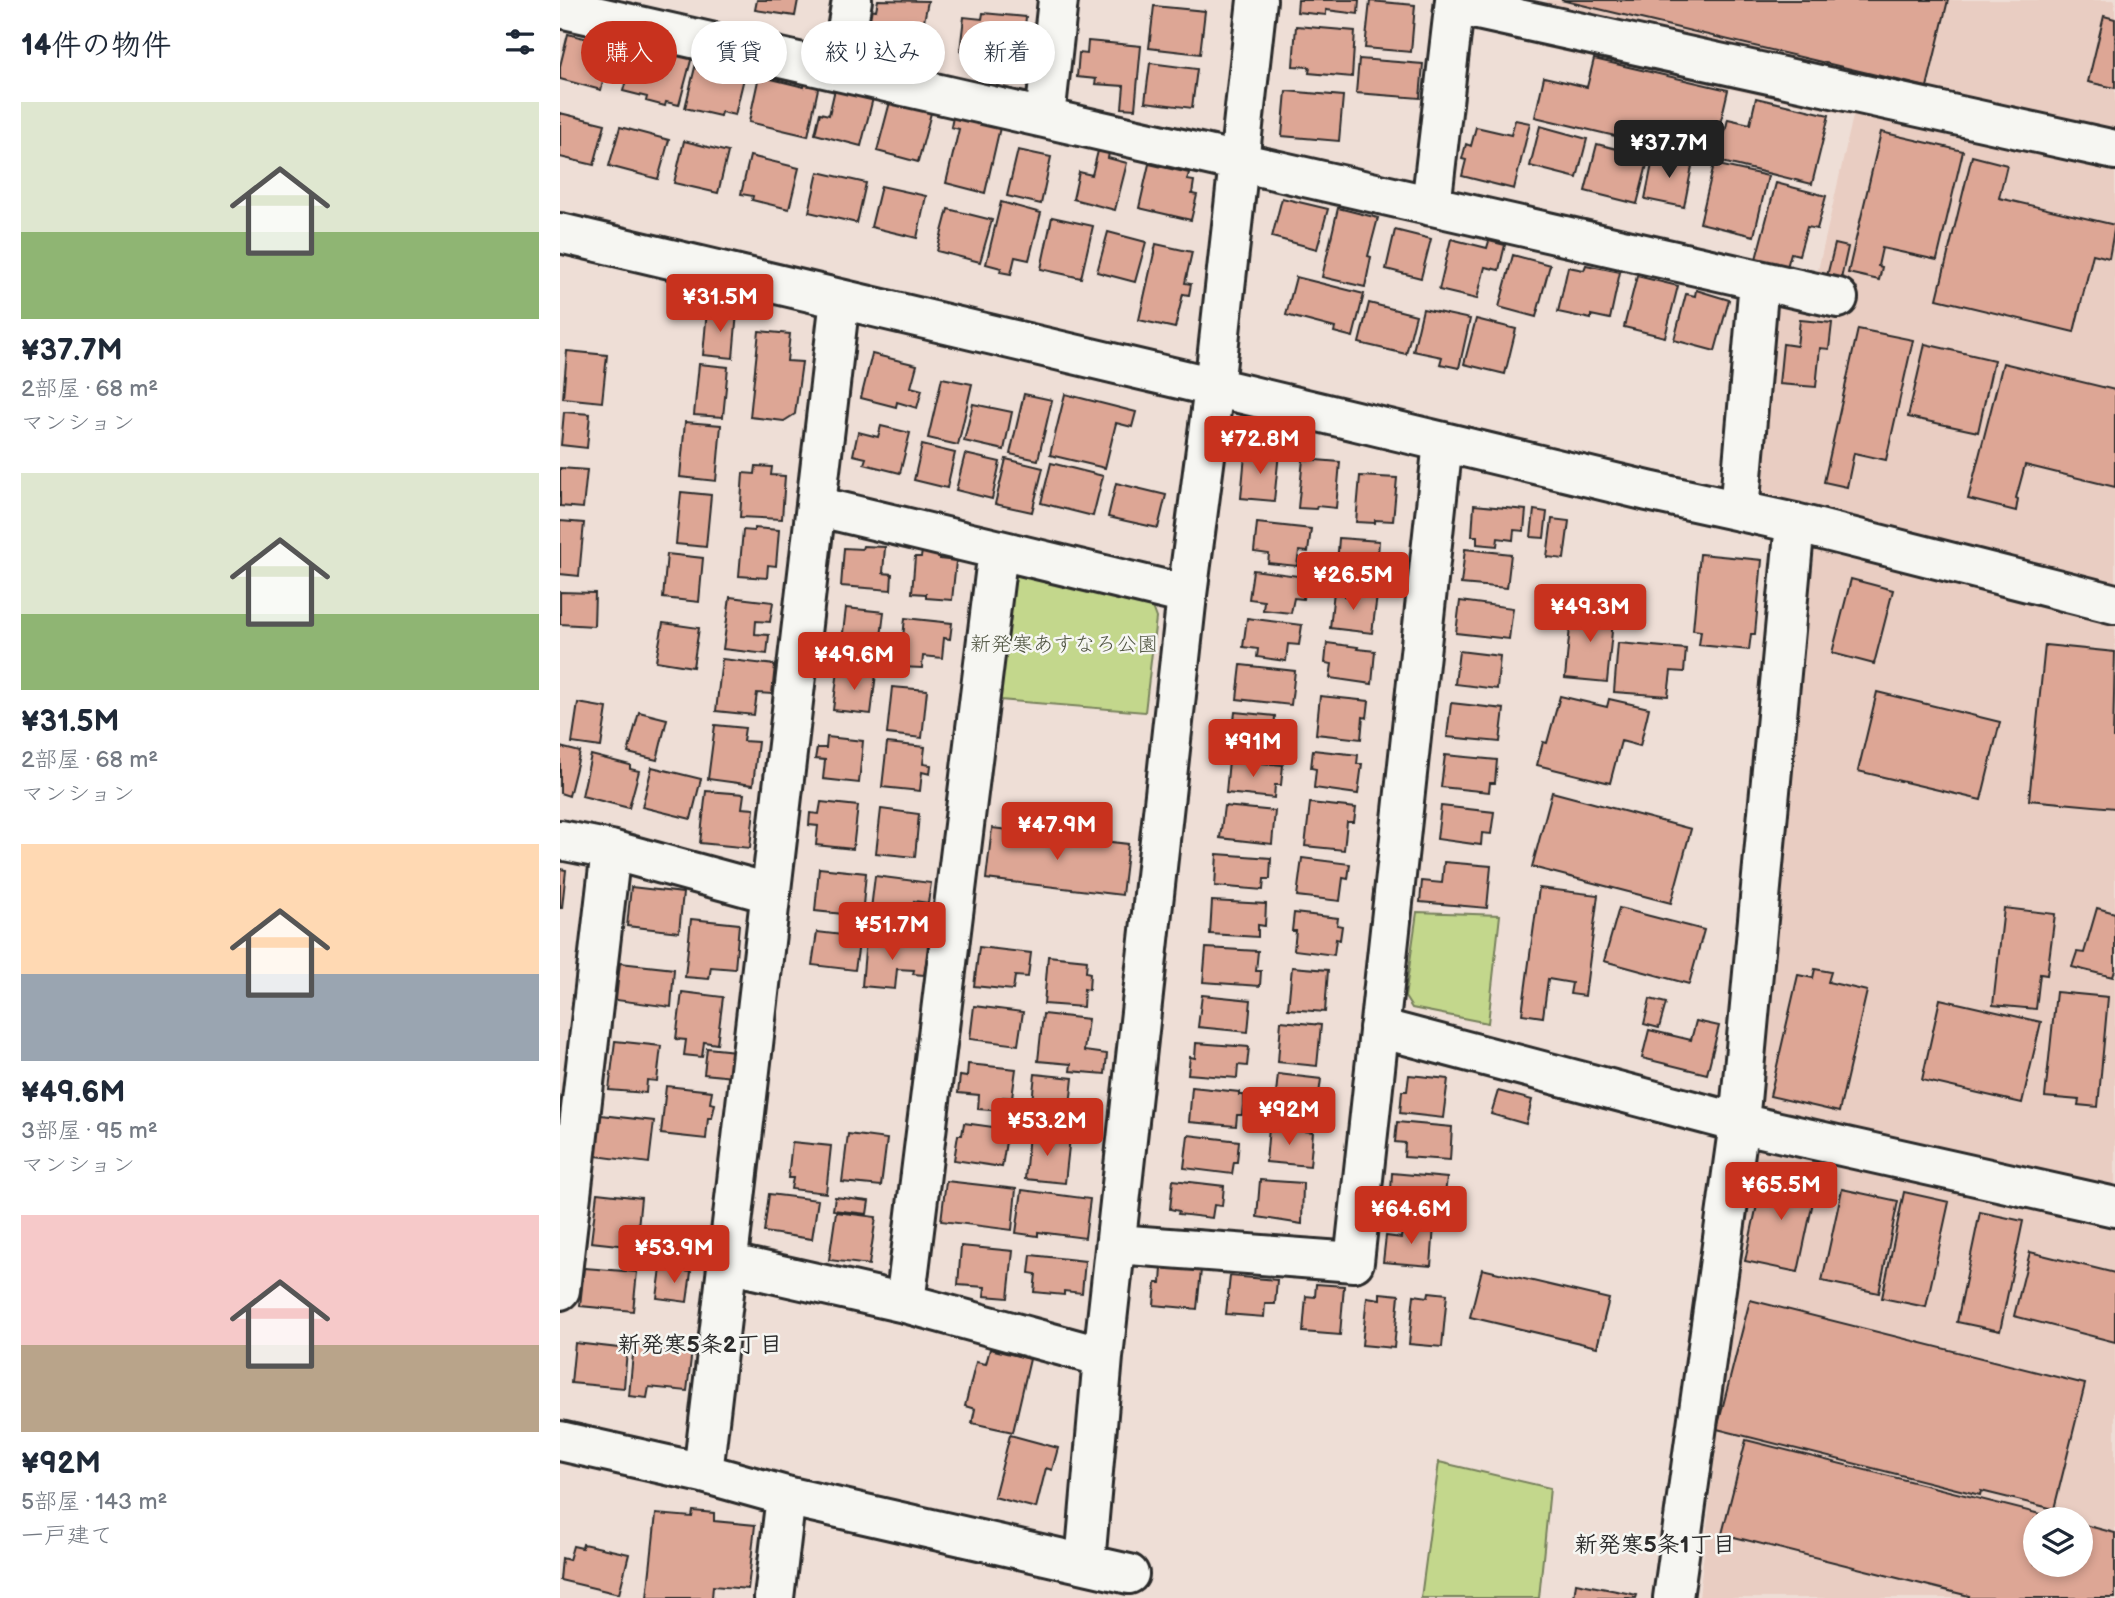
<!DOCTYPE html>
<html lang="ja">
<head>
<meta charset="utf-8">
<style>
	body { margin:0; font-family:"Balsamiq Sans","Klee One",sans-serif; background:#f2f2f3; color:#1f2937; height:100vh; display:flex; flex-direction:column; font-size:26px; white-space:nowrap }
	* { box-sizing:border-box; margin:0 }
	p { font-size:23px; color:#747a83 }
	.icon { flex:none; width:38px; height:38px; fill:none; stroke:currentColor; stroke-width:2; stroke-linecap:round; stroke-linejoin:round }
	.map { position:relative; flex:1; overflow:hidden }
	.panel { display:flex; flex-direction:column; background:#fff; width:560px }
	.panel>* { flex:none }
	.guide { position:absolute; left:21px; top:21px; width:665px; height:63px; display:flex; gap:14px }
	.fabs { position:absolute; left:1463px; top:1507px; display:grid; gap:14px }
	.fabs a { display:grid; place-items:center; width:70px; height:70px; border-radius:50%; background:#fff; box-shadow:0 4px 10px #0003; font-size:35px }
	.price { position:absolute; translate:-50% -60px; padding:0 16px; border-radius:7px; background:#c8321e; color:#fff; font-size:23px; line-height:46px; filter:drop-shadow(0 2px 4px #0008) }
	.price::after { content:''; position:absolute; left:50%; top:42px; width:21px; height:16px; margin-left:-10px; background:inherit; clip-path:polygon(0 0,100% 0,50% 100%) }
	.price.on { background:#222; color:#fff }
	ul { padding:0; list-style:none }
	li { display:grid; align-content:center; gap:14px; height:371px; padding:0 21px }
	li span { display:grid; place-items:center; height:217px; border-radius:0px; color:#555 }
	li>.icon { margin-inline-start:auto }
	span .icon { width:126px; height:126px; fill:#fffc; stroke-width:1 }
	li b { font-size:30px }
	h2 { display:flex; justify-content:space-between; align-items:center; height:84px; padding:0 21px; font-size:30px }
	.chip { padding:0 24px; border-radius:32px; background:#fff; box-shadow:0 4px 10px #0003; font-size:24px; line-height:63px }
	.chip.on { background:#c8321e; color:#fff }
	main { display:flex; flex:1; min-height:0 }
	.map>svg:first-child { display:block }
	.built { fill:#e9cdc2; fill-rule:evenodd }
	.green { fill:#c3d78c; stroke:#77815c; stroke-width:2 }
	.building { fill:#dda695; stroke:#2b2b2b; stroke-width:2 }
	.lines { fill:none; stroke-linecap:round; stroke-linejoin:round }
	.minor-casing { stroke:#2b2b2b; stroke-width:44 }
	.minor { stroke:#f6f6f2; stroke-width:38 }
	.labels { text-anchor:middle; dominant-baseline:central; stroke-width:5; stroke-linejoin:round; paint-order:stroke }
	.park-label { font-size:21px; fill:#515643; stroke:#f6f6f2 }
	.neighbourhood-label { font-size:23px; font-weight:bold; fill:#2b2b2b; stroke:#f6f6f2 }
</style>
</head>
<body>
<main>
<section class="panel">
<h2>14件の物件<svg class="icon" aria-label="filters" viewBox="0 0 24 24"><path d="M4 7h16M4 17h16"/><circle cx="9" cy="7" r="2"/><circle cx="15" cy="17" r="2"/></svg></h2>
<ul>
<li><span style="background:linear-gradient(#dfe7d0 60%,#8fb573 0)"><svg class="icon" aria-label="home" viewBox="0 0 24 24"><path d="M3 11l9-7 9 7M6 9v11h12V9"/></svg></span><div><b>¥37.7M</b><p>2部屋 · 68 m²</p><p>マンション</p></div></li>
<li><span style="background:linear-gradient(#dfe7d0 65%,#8fb573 0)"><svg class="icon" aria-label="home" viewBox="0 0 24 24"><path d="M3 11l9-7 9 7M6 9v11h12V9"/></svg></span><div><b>¥31.5M</b><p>2部屋 · 68 m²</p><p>マンション</p></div></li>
<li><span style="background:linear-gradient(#ffd9b3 60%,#9aa5b1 0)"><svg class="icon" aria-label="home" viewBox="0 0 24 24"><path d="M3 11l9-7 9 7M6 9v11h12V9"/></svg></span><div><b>¥49.6M</b><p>3部屋 · 95 m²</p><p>マンション</p></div></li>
<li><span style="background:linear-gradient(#f6c9c9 60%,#b9a48a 0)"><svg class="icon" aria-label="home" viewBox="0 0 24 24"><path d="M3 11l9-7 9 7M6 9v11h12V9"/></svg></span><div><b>¥92M</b><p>5部屋 · 143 m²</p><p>一戸建て</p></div></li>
</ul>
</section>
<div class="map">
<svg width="1555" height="1598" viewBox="0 0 1555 1598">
	<rect width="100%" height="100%" fill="#eeded6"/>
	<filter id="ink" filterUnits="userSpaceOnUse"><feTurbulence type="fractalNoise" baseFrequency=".0143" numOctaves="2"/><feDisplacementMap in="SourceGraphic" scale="14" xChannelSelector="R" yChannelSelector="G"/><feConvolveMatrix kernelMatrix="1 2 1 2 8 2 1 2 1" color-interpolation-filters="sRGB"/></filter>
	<g filter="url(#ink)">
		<path class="built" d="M987,0H1555V1598H1139L1254,559L1257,508L1202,496L1216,270L1257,275L1293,116L977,46ZM1475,1519H1521V1564H1475Z"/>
		<path class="green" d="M461,573L589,599L596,618L585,712L440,700L445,581Z
			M857,912L940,915L928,1023L852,1008L845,997Z
			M879,1462L990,1488L979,1598H861Z"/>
		<path class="building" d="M197,0H238L235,16L195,10Z
			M318,0L368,1L360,42L306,32L310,9L316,10Z
			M738,0H799L798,14L766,10V15L737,12Z
			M1001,0H1388L1367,87Z
			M810,1L855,5L851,52L805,48Z
			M594,6L645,11L640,54L589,48Z
			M423,13L466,17L462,56L400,51L404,17L422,19Z
			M1544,16L1555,19V88L1528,82Z
			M736,26L795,31L792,77L749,73L750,67L733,66Z
			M8,34L52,45L41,90L0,79V66Z
			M528,41L581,46L575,109L562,108L564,86L535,84L536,79L517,77L519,53L527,54Z
			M82,45L133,53L119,105L106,102L105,106L86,101L87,97L63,91L69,70L76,71Z
			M138,55L169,62L167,70L185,74L175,115L161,112L160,116L125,108Z
			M799,59L863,64L860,98L796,93Z
			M1034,59L1168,90L1152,159L975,117L984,77L1027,87Z
			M590,63L637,69L632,108L585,102Z
			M199,76L244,87L245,81L259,84L248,136L189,122Z
			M275,89L313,98L301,146L255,134L260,113L269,115Z
			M726,91L783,96L779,141L722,136Z
			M1196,98L1269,115L1252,184L1158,161L1168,119L1190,124Z
			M330,102L371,113L358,162L317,151Z
			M394,112L441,123L425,193L386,183L399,129L391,127Z
			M0,113L45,124L34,165L0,157Z
			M955,120L970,123L954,189L902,176L906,160L902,159L906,144L911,146L916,127L951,135Z
			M980,126L1027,139L1017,178L970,166Z
			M60,127L109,140L98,179L49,166Z
			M1321,132L1403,151L1377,260L1322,248L1318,266L1322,267L1319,280L1288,273Z
			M124,141L168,152L158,193L114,183Z
			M1037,144L1089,157L1077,204L1025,191Z
			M458,150L491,157L481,204L447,196Z
			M538,151L549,153L548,158L567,163L555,210L513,199L519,172L532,175Z
			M1094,154L1133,161L1124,207L1085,199Z
			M190,156L239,168L229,209L192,200L193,196L181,194Z
			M1412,156L1447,165L1439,198L1555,225L1549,258L1533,254L1514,332L1377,299Z
			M589,164L629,173L627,180L634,181L632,194L637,195L631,220L579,208Z
			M1154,164L1208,176L1194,236L1140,223Z
			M258,172L306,183L297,223L249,212Z
			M1216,183L1266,196L1257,229L1247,227L1239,255L1231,253L1227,267L1196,259Z
			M321,186L366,196L357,238L311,227Z
			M722,198L768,209L757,249L712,237Z
			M441,202L481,213L469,260L455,257L451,274L440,272L441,268L426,264Z
			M778,208L818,218L808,256L811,257L805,287L762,277Z
			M388,209L432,220L420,262L377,251Z
			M492,217L533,226L521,278L481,269Z
			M835,230L871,239L861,278L826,269Z
			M548,232L586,242L575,282L537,272Z
			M891,239L927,248L929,241L945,245L939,270L925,267L917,299L879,290Z
			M596,244L632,252L625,283L631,284L629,295L623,294L615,328L579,320Z
			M1275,244L1288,247L1281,279L1267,276Z
			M953,255L990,265L976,317L939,307Z
			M1026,265L1060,272L1050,319L1031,315V319L998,312L1008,267L1024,270Z
			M1077,276L1118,286L1105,337L1064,327Z
			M736,277L804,294L793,337L774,332L775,328L726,315Z
			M1136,290L1169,300L1155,351L1114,340L1126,294L1135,296Z
			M809,303L856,315L846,354L799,343Z
			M863,309L910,319L899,368L880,364L882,357L853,351Z
			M147,310L177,312L173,358L143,355Z
			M916,319L956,329L945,374L904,364Z
			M1240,320L1272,323L1269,349L1260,348L1256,387L1219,384L1223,344L1237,346Z
			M1298,329L1353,340L1326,460L1294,453L1287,487L1264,482Z
			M199,331L230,334L227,361L242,362L235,414L224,421L190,417Z
			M1365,344L1434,360L1418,432L1348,417Z
			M7,351L47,355L42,402L3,398Z
			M312,354L357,365L351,387L362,390L357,408L337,402L336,407L301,398Z
			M1443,363L1555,390V487L1465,465L1456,498L1458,499L1456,511L1408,499Z
			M139,364L168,367L163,417L134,415Z
			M382,378L412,384L398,445L368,438Z
			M464,394L492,400L478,460L450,454Z
			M505,394L576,412L572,427L556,423L545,468L490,455Z
			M413,404L452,412L444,450L404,441Z
			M4,412L30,414L27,448L1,445Z
			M125,422L161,425L156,481L120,477Z
			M321,426L350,433L340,473L304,464L306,458L293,455L298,432L318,437Z
			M362,445L395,453L387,488L354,480Z
			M698,452L719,453L714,501L681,498L685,455L698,456Z
			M405,454L440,462L432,499L396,490Z
			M446,459L483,468L472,512L435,504Z
			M743,459L780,462L776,508L757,506L756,509L738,508Z
			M491,463L543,476L533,516L481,503Z
			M196,466L212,467L211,475L225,476L222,519L180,517L183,473L195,474Z
			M0,468L27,470L23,508L0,506Z
			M800,476L837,478L833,521L815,520V523L796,522Z
			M556,483L606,495L598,528L548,517Z
			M121,492L151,495L146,547L116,544Z
			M914,505L966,510L964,531L954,530L953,540L938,538L937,546L917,544V536H912Z
			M974,510L987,512L984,538L971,537Z
			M992,519L1009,521L1004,559L987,557Z
			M0,521L24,523L19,576L0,574Z
			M697,523L751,529L748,552L739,551L737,566L708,563L709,554L694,552Z
			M194,528L219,530L216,566L208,565L207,578L179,576L183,530L194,531Z
			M779,538L819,541L816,582L776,579Z
			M303,546L325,547L323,573L332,574L331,590L281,586L284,548L302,549Z
			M905,549L951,554L947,588L901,584Z
			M362,552L380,554V559L396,561L392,600L366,598V594L352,593L355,557H361Z
			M107,554L143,558L139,602L103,598Z
			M1140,554L1202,560L1195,634H1191L1189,650L1139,645L1141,631L1133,630Z
			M693,570L746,577L743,599L734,598L731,613L703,610L704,601L689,599Z
			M1291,579L1333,590L1314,664L1272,653Z
			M774,591L785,592V596L797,597V594L817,596L812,633L770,628Z
			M0,592L35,593L34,626L0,624Z
			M170,597L213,602L210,622L196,621L195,634L209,635L207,654L163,649Z
			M900,601L953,608L949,639L896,633Z
			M1012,607L1054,611L1047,682L1005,678Z
			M286,608L324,612L319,654L281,649Z
			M345,618L392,623L390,639L384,638L382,658L363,656L362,668L340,667Z
			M687,618L742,625L739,645L728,644L726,661L697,657L698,649L683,647Z
			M103,623L139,628L133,667L96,661Z
			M767,643L798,647L797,649L815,651L812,684L770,678L772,664L765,663Z
			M1058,643L1126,649L1124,672L1111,671L1108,696L1054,692Z
			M1485,645L1555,652L1553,738H1555V808L1469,800Z
			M899,651L940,656L937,689L895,684Z
			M162,659L215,665L212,694L197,693L194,715L156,711Z
			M681,665L735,671L731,705L677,699Z
			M278,670L316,674L311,714L273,710Z
			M332,687L367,690L362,738L327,734Z
			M1317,692L1440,722L1421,800L1298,771Z
			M760,696L809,701L807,718L803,717L801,739L756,734Z
			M1000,696L1047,707L1049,699L1089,708L1080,746L1061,741L1050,783L977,765L983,742L987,743Z
			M18,703L47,708L41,747L12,743Z
			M891,703L944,709L940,742L887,737Z
			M79,712L107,719L97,760L68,753Z
			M675,712L715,716L714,734H717L716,751L671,747Z
			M155,725L185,728L183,741L198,742L193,785L148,779Z
			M267,737L303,741L299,783L263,779L265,760L255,759L257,748H266Z
			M327,743L365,747L363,764L371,765L370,774L362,772L360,791L322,787Z
			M0,747L20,752L9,796L0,793Z
			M753,750L798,755L797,764H802L798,794L754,788L756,769L751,768Z
			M31,755L70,765V769L79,771L69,808L22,796Z
			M885,755L937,760L935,783H930L929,792L881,787Z
			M669,760L723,765L721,785H715L714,798L666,793Z
			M92,767L141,779L131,819L82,807Z
			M146,791L184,794L182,808L194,809L190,848L140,843Z
			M992,792L1131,829L1111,903L972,867Z
			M261,802L298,806L293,849L256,845L258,826L249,825L250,813L259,814Z
			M750,803L796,808L794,822H787L784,850L745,846Z
			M664,806L715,811L712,844L660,838Z
			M881,806L934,812L931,834L922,833L921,845L877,839Z
			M321,809L359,814L355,857L316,853Z
			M432,828L568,844L562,895L426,879Z
			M657,854L711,858L710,879H704L703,890L655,886Z
			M742,858L790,864L788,879L783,878L780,901L737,896Z
			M884,862L931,866L927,908L860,902L862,881L882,883Z
			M259,868L306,873L302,916L255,911Z
			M0,869L6,870L2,908H0Z
			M315,876L371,883L368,903L354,901L352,914L311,909Z
			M71,887L123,893L119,932L67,926Z
			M979,888L1038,895L1025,996L1010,994L1012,983L988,979L983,1017L962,1014Z
			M652,901L706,904L705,926L698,925V937L650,934Z
			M1059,908L1144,930L1129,984L1044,961Z
			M1444,908L1495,914L1487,975L1480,974L1476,1009L1433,1005Z
			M1537,908L1555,913V970L1553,977L1512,967L1517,952L1524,953Z
			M734,913L778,918L777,925L782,926L780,940L776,939L774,955L734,950L736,931H732Z
			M131,919L179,924L175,969L151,967L149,979L125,977Z
			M257,932L300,937L295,970L252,965Z
			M306,939L369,944L364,975L353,974L354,970L337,969L335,989L302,986Z
			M419,947L471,953L468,977L455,976L453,990L414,986Z
			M646,948L698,951L696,971H701L700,986L643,982Z
			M488,956L527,960L526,972L530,973L529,990L524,989L523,1007L484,1004Z
			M60,963L114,969L111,1007L56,1000Z
			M732,967L768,970L765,1012L728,1009Z
			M1255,969L1271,972L1268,982L1307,991L1279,1112L1210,1096L1238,975L1253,978Z
			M122,992L163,997L157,1044L144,1042L142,1057L124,1055L126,1040L116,1039Z
			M1496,992L1548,997L1538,1107L1518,1105L1519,1100L1485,1097Z
			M642,995L691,1000L688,1032L638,1027Z
			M1090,999L1106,1003L1099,1028L1084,1024Z
			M1380,999L1481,1022L1462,1103L1362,1080Z
			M414,1006L463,1012L458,1045L410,1039Z
			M483,1014L528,1019L524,1051L547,1054L545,1074L510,1071L511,1064L478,1061Z
			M721,1021L761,1025L757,1066L718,1062Z
			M1136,1021L1159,1026L1147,1074L1082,1058L1089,1030L1131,1040Z
			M55,1041L101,1046L97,1081L87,1080L86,1093L49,1090Z
			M636,1043L689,1047L687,1066L678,1065L677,1078L628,1074L630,1057L635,1058Z
			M147,1048L175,1051L173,1077L144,1074Z
			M408,1064L456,1069L452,1098L443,1097L442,1111L418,1109L419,1095L398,1093L400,1076L407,1077Z
			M475,1074L513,1078L508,1124L470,1120Z
			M718,1074L761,1079L756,1118L714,1113Z
			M849,1075L888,1079L883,1118L840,1113L842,1091H847Z
			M106,1086L152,1091L150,1103L155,1104L152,1118H148L146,1139L101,1134Z
			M632,1087L679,1092V1095H684L682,1115H677L676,1126L629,1122Z
			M938,1091L972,1100L966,1124L931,1114Z
			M41,1115L94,1121L89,1163L35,1156Z
			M837,1122L892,1127L890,1160L844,1157L845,1143L835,1142Z
			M404,1123L448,1129L442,1167L394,1160L398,1135H402Z
			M709,1127L753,1132L750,1166L706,1162Z
			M469,1133L510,1137L505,1183L465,1179Z
			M288,1134L327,1139L321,1186L282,1182Z
			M628,1135L679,1141L677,1162H674L672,1174L624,1168Z
			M232,1142L271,1146L266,1193L231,1189L233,1178H228Z
			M1204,1172L1257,1183L1238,1272L1185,1261Z
			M832,1173L887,1178L883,1210L834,1205L835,1192L831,1191Z
			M613,1180L664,1186L662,1206L654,1205L652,1218L618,1214L619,1211L610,1209Z
			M700,1180L743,1183L742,1224L697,1217Z
			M386,1181L456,1189L452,1230L381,1221Z
			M1282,1189L1338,1201L1319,1293L1262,1281Z
			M462,1190L530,1199L525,1238L478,1232V1236L456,1233Z
			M1344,1192L1389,1202L1366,1307L1322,1298Z
			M37,1193L81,1198L76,1247L31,1242Z
			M209,1194L258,1200L252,1239L204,1232Z
			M275,1197L309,1201L307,1214L273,1210Z
			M276,1212L316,1217L309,1265L269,1260Z
			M1420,1212L1463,1221L1440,1331L1397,1322Z
			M843,1224L874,1226L871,1266L823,1262L826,1236L841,1238Z
			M401,1246L453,1251L448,1298L424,1296L425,1287L398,1285Z
			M1470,1252L1555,1273V1342L1454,1316Z
			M471,1255L525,1261L522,1293L504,1291V1295L474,1292L476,1274L469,1273Z
			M602,1267L641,1270L637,1309L594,1305L596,1283H601Z
			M24,1268L77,1272L73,1311L20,1306Z
			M101,1268L131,1272L127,1302L97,1298Z
			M922,1269L1049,1299L1037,1347L910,1317Z
			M670,1276L717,1280L715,1304H705L704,1317L666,1314Z
			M756,1284L784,1286L780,1335L743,1332L746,1296L755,1297Z
			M869,1292L887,1294L882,1347L849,1344L854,1295L868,1297Z
			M820,1293L839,1295L834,1348L802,1345L807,1297L820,1299Z
			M1190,1300L1525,1384L1494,1509L1421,1491L1420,1495L1157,1429Z
			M15,1343L67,1349L64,1388L11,1383Z
			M74,1344L132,1350L127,1391L89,1387L87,1398L69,1396Z
			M430,1349L470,1359L453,1432L412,1423L415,1409L405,1406L416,1362L426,1364Z
			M450,1435L498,1448L492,1470L486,1468L476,1508L434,1497Z
			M1186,1440L1500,1519H1475V1564H1521V1524L1555,1533V1598H1408L1409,1596L1162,1534Z
			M133,1511L154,1513V1521L195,1525L188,1589L153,1586L152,1598H87L96,1514L132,1517Z
			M23,1544L69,1554L59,1594L0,1580L2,1558L9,1560L13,1546L22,1548Z
			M1016,1583L1077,1595L1076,1598H1014Z"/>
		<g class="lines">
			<g class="minor-casing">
				<path id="minor" d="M895,5L1555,150
					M0,8L1278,298
					M280,71L292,0
					M485,117L498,0
					M871,206L895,0
					M0,233L654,387L1088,491L1235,523L1555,604
					M256,506L627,595
					M1179,511L1199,281
					M0,840L51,850L209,893
					M819,1028L1179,1123L1555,1207
					M556,1244L794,1262L883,442
					M167,1263L345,1303L543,1357
					M0,1290L51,850
					M345,1303L438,550
					M0,1441L143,1473L226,1496L569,1574
					M143,1473L280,299
					M525,1563L543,1357L627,595L654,387L697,0
					M214,1598L226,1496
					M1113,1598L1179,1123L1235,523"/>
			</g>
			<use href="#minor" class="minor"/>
		</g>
	</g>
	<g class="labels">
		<g class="park-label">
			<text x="504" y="644">新発寒あすなろ公園</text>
		</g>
		<g class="neighbourhood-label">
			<text x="140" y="1345">新発寒5条2丁目</text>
			<text x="1095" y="1545">新発寒5条1丁目</text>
		</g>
	</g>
</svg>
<div class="fabs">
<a><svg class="icon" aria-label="layers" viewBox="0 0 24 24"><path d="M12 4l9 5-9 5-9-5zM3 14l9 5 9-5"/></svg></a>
</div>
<b class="price on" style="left:1109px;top:180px">¥37.7M</b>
<b class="price" style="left:160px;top:334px">¥31.5M</b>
<b class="price" style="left:700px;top:476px">¥72.8M</b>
<b class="price" style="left:793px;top:612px">¥26.5M</b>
<b class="price" style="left:1030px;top:644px">¥49.3M</b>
<b class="price" style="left:294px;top:692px">¥49.6M</b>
<b class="price" style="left:693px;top:779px">¥91M</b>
<b class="price" style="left:497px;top:862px">¥47.9M</b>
<b class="price" style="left:332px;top:962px">¥51.7M</b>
<b class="price" style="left:729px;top:1147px">¥92M</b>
<b class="price" style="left:487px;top:1158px">¥53.2M</b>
<b class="price" style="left:1221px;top:1222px">¥65.5M</b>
<b class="price" style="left:851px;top:1246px">¥64.6M</b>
<b class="price" style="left:114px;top:1285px">¥53.9M</b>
<div class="guide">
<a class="chip on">購入</a>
<a class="chip">賃貸</a>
<a class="chip">絞り込み</a>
<a class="chip">新着</a>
</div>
</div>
</main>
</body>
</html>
